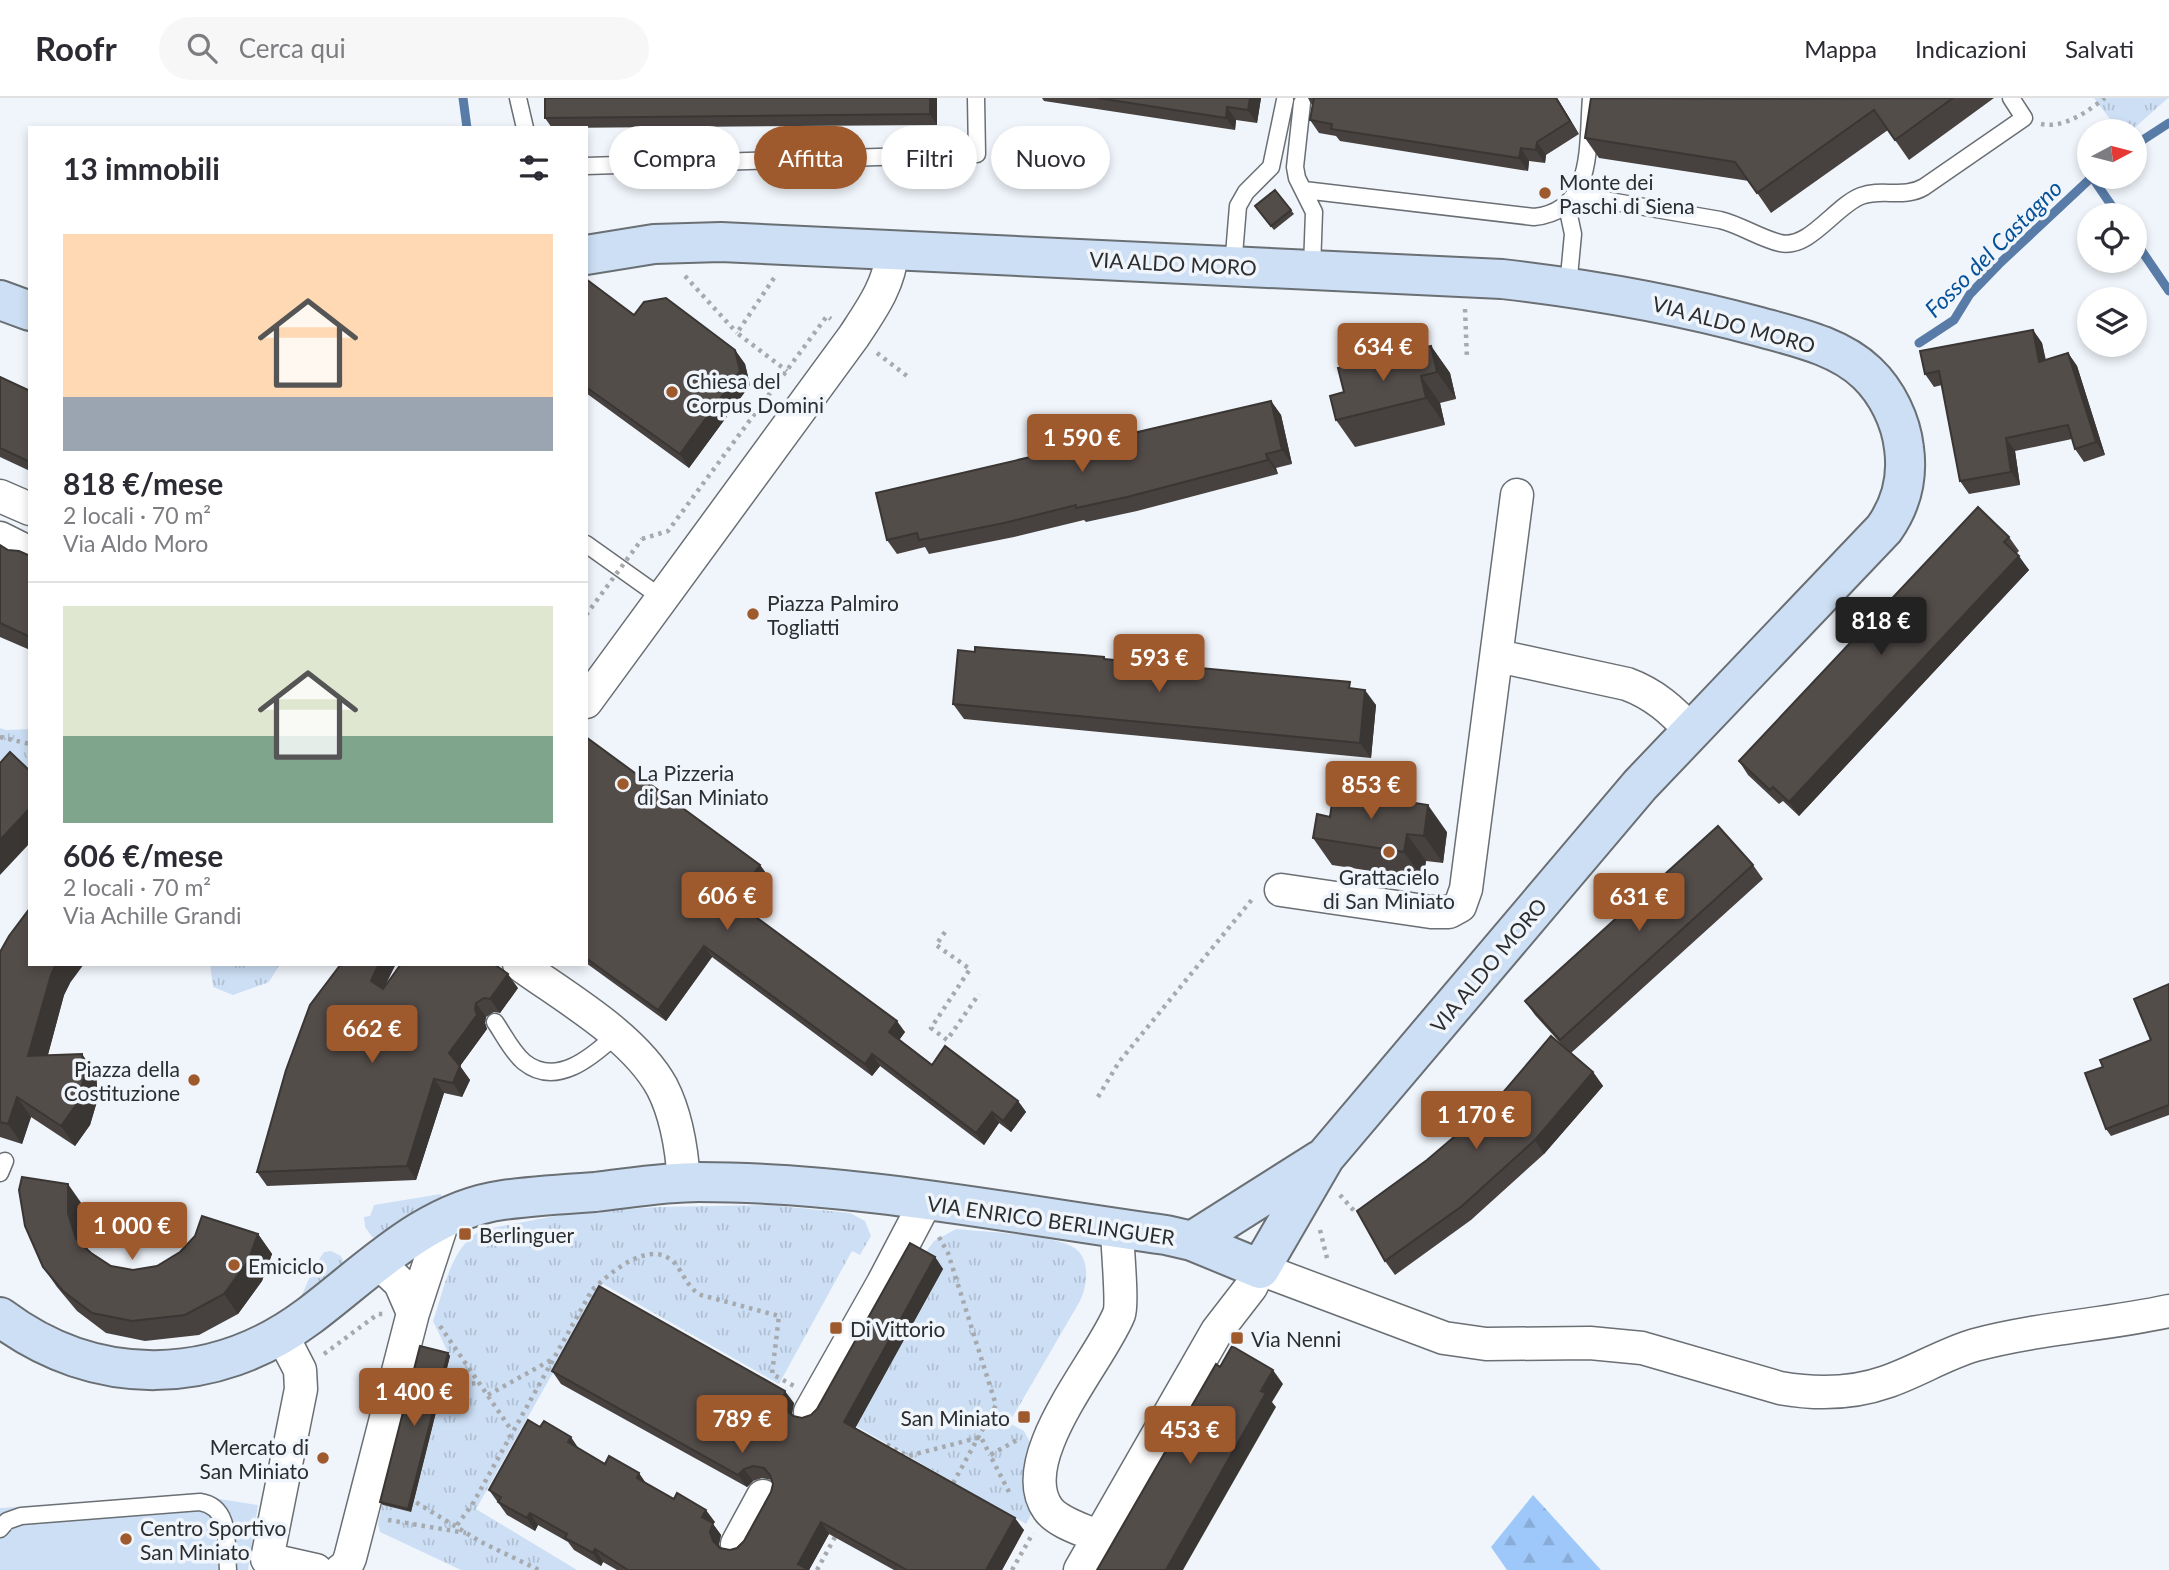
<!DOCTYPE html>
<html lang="it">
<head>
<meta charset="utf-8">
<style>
	body { margin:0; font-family:Lato,sans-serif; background:#f7f7f7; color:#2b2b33; height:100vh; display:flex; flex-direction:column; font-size:26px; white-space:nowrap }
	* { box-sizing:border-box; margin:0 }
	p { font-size:23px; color:#7c7c81 }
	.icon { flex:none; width:38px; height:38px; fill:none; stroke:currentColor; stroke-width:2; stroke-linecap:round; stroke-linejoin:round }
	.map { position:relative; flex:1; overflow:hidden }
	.details { position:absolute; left:28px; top:28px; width:560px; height:840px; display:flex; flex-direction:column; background:#fff; border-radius:0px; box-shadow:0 4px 10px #0003 }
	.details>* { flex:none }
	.banner { position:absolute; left:609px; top:28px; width:665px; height:63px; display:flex; gap:14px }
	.needle { width:46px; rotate:83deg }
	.tools { position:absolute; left:2077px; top:21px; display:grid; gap:14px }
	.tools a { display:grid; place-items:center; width:70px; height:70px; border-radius:50%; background:#fff; box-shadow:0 4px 10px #0003; font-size:35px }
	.price { position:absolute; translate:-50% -60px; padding:0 16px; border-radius:7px; background:#9e592c; color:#fff; font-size:23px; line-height:46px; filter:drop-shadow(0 2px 4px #0008) }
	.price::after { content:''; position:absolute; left:50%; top:42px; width:21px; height:16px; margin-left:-10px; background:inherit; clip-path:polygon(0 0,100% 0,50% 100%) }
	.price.selected { background:#222; color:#fff }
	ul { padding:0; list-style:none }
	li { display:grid; align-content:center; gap:14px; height:371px; padding:0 35px }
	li+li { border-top:2px solid #e1e1e2 }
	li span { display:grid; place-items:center; height:217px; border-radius:0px; color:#555 }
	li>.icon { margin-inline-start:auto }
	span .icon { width:126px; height:126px; fill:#fffc; stroke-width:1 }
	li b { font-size:30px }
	h2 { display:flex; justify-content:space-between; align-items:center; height:84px; padding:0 35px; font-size:30px }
	.pill { padding:0 24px; border-radius:32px; background:#fff; box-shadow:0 4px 10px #0003; font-size:24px; line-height:63px }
	.pill.selected { background:#9e592c; color:#fff }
	header { display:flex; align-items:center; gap:42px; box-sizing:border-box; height:98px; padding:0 35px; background:#fff; border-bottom:2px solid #e1e1e2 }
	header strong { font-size:33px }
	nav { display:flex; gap:38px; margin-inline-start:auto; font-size:24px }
	.search { width:490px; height:63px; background:#f7f7f7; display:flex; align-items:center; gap:18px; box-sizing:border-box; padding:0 24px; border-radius:38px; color:#7c7c81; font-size:26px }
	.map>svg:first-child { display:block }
	.grass { fill:url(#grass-tufts) }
	.forest { fill:url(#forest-firs) }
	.pitch { fill:#cddff5 }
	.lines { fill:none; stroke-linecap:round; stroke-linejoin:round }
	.stream { stroke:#587ca7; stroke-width:9 }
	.lane-casing { stroke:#6a6f74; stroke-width:19 }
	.street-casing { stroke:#6a6f74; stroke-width:35 }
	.secondary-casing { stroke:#6a6f74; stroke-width:42 }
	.path { stroke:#a6aaae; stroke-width:4.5; stroke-dasharray:3.5 5; stroke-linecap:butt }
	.lane { stroke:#fff; stroke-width:16 }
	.street { stroke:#fff; stroke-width:32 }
	.secondary { stroke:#cddff4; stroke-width:38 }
	.path-bridge { stroke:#a6aaae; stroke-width:4.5; stroke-dasharray:3.5 5; stroke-linecap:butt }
	.wall { fill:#474240 }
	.shaded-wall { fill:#3a3634 }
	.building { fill:#534d4a; stroke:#3a3634; stroke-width:2 }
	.poi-dot { fill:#9e592c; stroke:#f0f5fb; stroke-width:2.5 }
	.labels { text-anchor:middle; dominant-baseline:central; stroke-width:7; stroke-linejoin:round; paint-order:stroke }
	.poi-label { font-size:21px; fill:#2b2d2f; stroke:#f0f5fb; text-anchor:start }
	.street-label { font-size:21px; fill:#2b2d2f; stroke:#f0f5fb }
	.water-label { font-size:23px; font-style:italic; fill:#05529a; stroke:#f0f5fb }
</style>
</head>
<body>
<header>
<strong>Roofr</strong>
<div class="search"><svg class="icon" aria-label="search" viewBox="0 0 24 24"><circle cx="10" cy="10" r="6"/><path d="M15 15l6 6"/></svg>Cerca qui</div>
<nav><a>Mappa</a><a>Indicazioni</a><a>Salvati</a></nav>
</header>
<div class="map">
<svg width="2169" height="1472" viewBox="0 0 2169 1472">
	<defs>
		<pattern id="grass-tufts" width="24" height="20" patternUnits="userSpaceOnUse" patternTransform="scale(1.75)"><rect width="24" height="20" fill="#cddff5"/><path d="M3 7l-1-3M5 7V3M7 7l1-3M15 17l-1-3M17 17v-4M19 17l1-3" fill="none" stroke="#b0c0d2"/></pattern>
		<pattern id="forest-firs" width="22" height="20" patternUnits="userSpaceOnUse" patternTransform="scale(1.75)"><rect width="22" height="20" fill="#9ec8fa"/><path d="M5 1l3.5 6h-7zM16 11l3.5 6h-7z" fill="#88acd7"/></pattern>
	</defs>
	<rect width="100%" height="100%" fill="#f0f5fb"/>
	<path class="grass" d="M2094,0H2168L2131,33H2119Z
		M0,630L6,632L30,631V669L0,662Z
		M210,866H280L269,884L233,897L213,889Z
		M441,1096L442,1103L378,1140L372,1139L365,1129L364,1119L370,1118L374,1107Z
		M770,1107L850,1115L865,1123L871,1138L860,1157L852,1153L779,1286L603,1186L476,1411L577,1472H461L380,1434L378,1426L382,1407L411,1414L450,1259L433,1223C444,1192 450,1150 481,1132L576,1114L659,1109Z
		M956,1131C983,1134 1058,1136 1076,1151C1091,1163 1087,1188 1080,1203L1009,1325L1024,1333L1033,1350C1023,1377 1024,1385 1034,1411L1026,1426L856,1328L943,1171L922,1159L934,1143Z
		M331,1153L341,1158L345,1167L304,1201L302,1197L314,1169L324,1154Z"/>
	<path class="forest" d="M1533,1397L1601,1472H1507L1491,1449Z"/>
	<path class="pitch" d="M200,1398L258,1407L248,1472H0V1410Z"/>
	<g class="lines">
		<path class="stream" d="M463,0L467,30
			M2135,47L2169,25
			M2092,79L2118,117
			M2135,143L2169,193
			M1919,245L1954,222L1970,196L1999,166L2092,79"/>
		<g class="lane-casing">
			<path id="lane" d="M518,0L525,30
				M1302,5L1295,69L1297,80L1314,114L1312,170
				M586,68L977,56L976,0
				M1304,92L1534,119C1595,113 1587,47 1591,0
				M1578,93L1592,100L1720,122C1741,127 1759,140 1780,145C1809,152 1835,108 1861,98C1882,90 1904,101 1924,89L2024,20L2011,0
				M1567,108L1573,136L1568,189
				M1233,169L1238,108L1246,94L1271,69L1285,2
				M586,446L662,500
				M495,924C504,937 512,954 524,964C556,990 592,959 616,937
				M0,1075L5,1063
				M0,1431L7,1423L21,1418L200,1404C232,1409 226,1447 228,1472"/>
		</g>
		<g class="street-casing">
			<path id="street" d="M0,398L30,411
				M0,440L30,455
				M1498,558L1627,586C1654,596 1672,612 1691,633
				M586,604L854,238C871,212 890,186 892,154
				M1281,792L1431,814H1449L1460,808L1466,791L1517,397
				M519,866C566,900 634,938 662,989C677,1018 682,1053 684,1084
				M378,1164L400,1185L413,1215
				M282,1237L300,1272L301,1291L267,1461L316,1472
				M810,1314L883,1185L926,1103
				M1099,1439C1084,1432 1058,1425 1048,1411C1012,1361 1101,1262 1119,1216C1123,1205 1117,1146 1117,1130
				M737,1446L763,1398
				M341,1472L346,1469L350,1460L413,1215L444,1120
				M1080,1472L1217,1233L1251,1189L1260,1171L1444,1240L1486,1246L1590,1245L1642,1250L1780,1290C1814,1296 1852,1296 1886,1284C1916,1274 1944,1256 1975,1247C2038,1230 2105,1227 2169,1213"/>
		</g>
		<g class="secondary-casing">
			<path id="secondary" d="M0,202L30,213
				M1192,1143L1320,1062
				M0,1219C96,1291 214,1289 309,1218C369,1173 425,1113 503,1102C533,1098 564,1096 595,1094C630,1090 664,1084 699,1084C855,1084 1012,1116 1166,1137L1192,1143L1260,1171L1325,1059L1640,687L1884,431C1901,407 1908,379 1904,350C1901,323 1887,294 1867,275C1839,248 1796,239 1760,229C1675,206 1589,191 1502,181L721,144L654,146L586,157"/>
		</g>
		<path class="path" d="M2041,26C2064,31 2088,13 2105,0
			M685,178L737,235
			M774,180L737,235L787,273
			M1465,211L1467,261
			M877,255L907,278
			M642,441L668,433L827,218L831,221
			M0,639L30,646
			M945,834L936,847L970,871L931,930L947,942L979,896
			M1098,999L1119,964L1254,799
			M1340,1097L1356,1115L1361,1112
			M1320,1132L1328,1164
			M939,1139L948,1155L996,1307L951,1389
			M440,1228L512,1333
			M324,1256L378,1216H383
			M438,1288L479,1285
			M488,1297L551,1262
			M883,1353L886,1346L908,1358L981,1339L990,1357
			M1009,1394L990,1357L1019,1341
			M409,1400L481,1444L539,1472
			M388,1422L466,1435
			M457,1427L472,1407L592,1192C611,1174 653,1137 677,1168C685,1179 689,1191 701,1197L779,1218L772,1276L794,1288
			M817,1472L835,1439
			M1012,1472L1033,1435"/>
		<use href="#lane" class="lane"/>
		<use href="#street" class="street"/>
		<use href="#secondary" class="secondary"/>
		<path class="path-bridge" d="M586,517L642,441"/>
	</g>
	<path class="wall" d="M937,0V27L552,30L545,20Z
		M1042,0H1261L1257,25L1236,22L1235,32L1044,3Z
		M1308,0H1557L1579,36L1546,57L1545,65L1529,63L1528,73L1340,43L1336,38L1319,35L1310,22L1312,7Z
		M1755,0H1994L1909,62L1888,32L1771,115L1749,83L1599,60L1585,40Z
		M1275,92L1294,116L1274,132L1255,108Z
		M586,181L634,217L735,252L745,266L750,287L689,370L586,295Z
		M2033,232L2042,245L2046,262L2068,255L2077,268L2105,357L2084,364L2075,351L2072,341L2015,353L2020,387L1969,396L1960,383L1942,287L1934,289L1925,276Z
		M1431,248L1450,275L1456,301L1440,305L1445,327L1355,349L1336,322L1344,294Z
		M0,279L30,293V373L0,359Z
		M1271,303L1281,317L1292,366L1276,370L1278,376L1137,413L1086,424L1084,422L1014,439L929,456L925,449L897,456L887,442Z
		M2009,439L2019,453L2016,456L2029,472L1799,718L1783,703L1779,706L1748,677L1739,663Z
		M0,447L8,452L30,458V552L0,539Z
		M975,554L1104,559L1106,561L1354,591L1376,607L1371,660L964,621L953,606Z
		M586,639L760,767L768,778L744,810L905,934L899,942L932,967L1018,1003L1026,1014L1011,1034L999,1025L984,1047L880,968L872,978L712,859L666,923L586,865Z
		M1447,734L1443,765L1426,763L1423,781L1332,767L1313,740Z
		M1753,767L1763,781L1571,955L1593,974L1603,988L1544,1056L1471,1122L1395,1177L1385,1163L1563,948L1535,917L1525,903Z
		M0,854L70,885L64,897L48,957L96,976L98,1000L90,1027L75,1048L31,1019L22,1046L0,1039Z
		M341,866H396L385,888L518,890L500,915L494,914L486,919L485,925L487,931L460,968L470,982L462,999L444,995L416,1082L267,1088L257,1074Z
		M2169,886V1017L2111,1038L2106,1031L2103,969L2151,942Z
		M82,1106V1135L88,1152L111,1168L133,1172L157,1168L258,1136L272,1156L262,1183L238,1216L199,1237L145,1243L106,1235L77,1213L57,1189L43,1169Z
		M935,1159L943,1171L855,1330L1024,1432L1002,1472H894L829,1436L809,1472H617L603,1464L601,1468L574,1452L568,1444L538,1427L535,1433L507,1417L489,1392L579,1351L605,1366L646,1386L715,1424L713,1426L721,1437L719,1446L720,1450L730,1452L737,1450L744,1443L771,1394L773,1386L772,1382L762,1380L753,1383L747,1389L561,1286L552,1273L794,1305L792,1315L793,1318L802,1320L811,1317L817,1311Z
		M448,1255L450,1258L411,1414L383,1407L380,1404Z"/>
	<path class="shaded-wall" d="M930,0H937V27L930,16Z
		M1250,0H1261L1257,25L1248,12Z
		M1556,0H1557L1579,36L1570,23Z
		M1227,9L1236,22L1235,32L1226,20Z
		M1537,44L1546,57L1545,65L1536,52Z
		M1521,50L1529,63L1528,73L1519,60Z
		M2033,232L2042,245L2048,277L2039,264Z
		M1431,248L1450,275L1456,301L1437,274Z
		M735,252L745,266L750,287L689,370L680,356Z
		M2068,255L2077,268L2105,357L2096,344Z
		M1421,278L1440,305L1445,327L1426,300Z
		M1271,303L1281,317L1292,366L1282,352Z
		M2006,340L2015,353L2020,387L2011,374Z
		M1266,356L1276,370L1278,376L1268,362Z
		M2019,458L2029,472L1799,718L1789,704Z
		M1365,592L1376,607L1371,660L1360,645Z
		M1428,707L1447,734L1443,765L1424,738Z
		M30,710V745L0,777V742Z
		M1407,736L1426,763L1423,781L1404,754Z
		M760,767L768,778L742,814L734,803Z
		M704,848L712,859L666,923L658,912Z
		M56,866H84L70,885L64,897L42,978L28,958L51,877Z
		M379,866H395L381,897L371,883Z
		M508,876L518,890L500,915L490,901Z
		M476,905L486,919L485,925L487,931L460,968L470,982L462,999L453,985L449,955L475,911Z
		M897,923L905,934L897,945L889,934Z
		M82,956L96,976L98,1000L90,1027L75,1048L61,1028Z
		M872,956L880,968L872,978L865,966Z
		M1593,974L1603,988L1544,1056L1535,1042Z
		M434,981L444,995L416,1082L407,1068Z
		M17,999L31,1019L22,1046L8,1026Z
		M1018,1003L1026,1014L1011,1034L1003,1023Z
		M992,1014L999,1025L984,1047L976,1035Z
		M68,1086L82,1106V1135L90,1160L76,1141L68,1115Z
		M258,1136L272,1156L262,1183L238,1216L224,1196Z
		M935,1159L943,1171L852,1336L844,1324Z
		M448,1255L450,1258L411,1414L408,1411Z
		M1273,1272L1283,1286L1272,1304L1276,1309L1183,1472H1166Z
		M785,1293L794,1305L792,1315L795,1324L786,1312L783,1303Z
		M571,1339L579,1351L568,1344Z
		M744,1371L753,1383L747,1389L738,1377Z
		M639,1375L648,1388L637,1380Z
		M706,1412L715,1424L713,1426L721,1437L719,1446L721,1455L713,1443L702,1419Z
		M530,1415L538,1427L535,1433L527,1420Z
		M1015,1420L1024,1432L1002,1472H986Z
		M821,1424L829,1436L809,1472L798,1466Z
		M595,1451L603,1464L601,1468L593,1455Z"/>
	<path class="building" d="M545,0H930V16L545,20Z
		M1098,0H1250L1248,12L1227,9L1226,20Z
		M1314,0H1556L1570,23L1537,44L1536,52L1521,50L1519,60L1331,31L1332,26L1310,22Z
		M1591,0L1754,1L1953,0L1895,42L1874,12L1757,95L1735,64L1585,40Z
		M1275,92L1291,112L1271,128L1255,108Z
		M586,181L634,217L644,204L666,200L735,252L740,273L680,356L586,289Z
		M2033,232L2039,264L2068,255L2096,344L2075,351L2068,327L2006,340L2011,374L1960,383L1939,273L1925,276L1920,253Z
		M1431,248L1437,274L1421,278L1426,300L1336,322L1330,298L1344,294L1338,270Z
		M0,279L30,293V364L0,350Z
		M1271,303L1282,352L1266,356L1268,362L1127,399L1076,410V407L1004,425L919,442L917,435L887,442L876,395Z
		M1978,409L2009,439L2004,444L2019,458L1789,704L1773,689L1770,692L1739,663Z
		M0,447L8,452L19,453L30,458V539L0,525Z
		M975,549L1083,557L1104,559V561L1350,584L1349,590L1365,592L1360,645L953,606L958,552L975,554Z
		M586,639L760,767L734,803L897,923L889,934L932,967L945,948L1018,1003L1003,1023L992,1014L976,1035L872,956L865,966L704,848L658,912L586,860Z
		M10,654L30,673V710L0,742V665Z
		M1334,692L1428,707L1424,738L1407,736L1404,754L1313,740L1317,716L1330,719Z
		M1718,728L1753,767L1560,942L1525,903Z
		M30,810V866H56L51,877L28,958L82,956L84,980L76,1007L61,1028L17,999L8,1026L0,1024V854L9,838Z
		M341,866H379L371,883L383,891L401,866H494L508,876L490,901L484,900L476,905L475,911L477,917L449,955L460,968L453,985L434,981L407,1068L257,1074L286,972L310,907Z
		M2169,886V1007L2106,1031L2085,975L2103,969L2100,962L2151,942L2134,901Z
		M1551,938L1593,974L1535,1042L1462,1108L1385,1163L1357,1113L1427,1062L1495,1004Z
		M22,1079L68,1086V1115L76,1141L91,1155L111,1168L133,1172L157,1168L180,1154L195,1138L202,1118L258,1136L248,1163L224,1196L185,1217L132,1223L92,1215L63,1193L43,1169L25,1128L19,1092Z
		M910,1145L935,1159L844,1324L1015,1420L986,1472H907L821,1424L798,1466L809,1472H628L595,1451L593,1455L565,1440L567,1436L530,1415L527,1420L498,1404L501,1399L489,1392L528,1322L540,1329L544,1323L571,1339L568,1344L605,1366L609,1358L639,1375L637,1380L674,1401L677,1395L706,1412L702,1419L713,1425L710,1434L713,1443L720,1450L730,1452L737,1450L744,1443L771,1394L773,1386L770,1377L764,1370L753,1368L744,1371L738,1377L552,1273L599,1188L785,1293L783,1303L786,1312L793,1318L802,1320L811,1317L817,1311Z
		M420,1248L448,1255L408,1411L380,1404Z
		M1232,1248L1273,1272L1261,1293L1266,1295L1166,1472H1097L1216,1266L1220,1269Z"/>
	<g class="poi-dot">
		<circle cx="1545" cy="95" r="7"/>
		<circle cx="672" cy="294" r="7"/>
		<circle cx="753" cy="516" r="7"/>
		<circle cx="623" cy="686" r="7"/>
		<circle cx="1389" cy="754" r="7"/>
		<circle cx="194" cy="982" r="7"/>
		<rect x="458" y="1129" width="14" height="14" rx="3.5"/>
		<circle cx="234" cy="1167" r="7"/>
		<rect x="829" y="1223" width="14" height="14" rx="3.5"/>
		<rect x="1230" y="1233" width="14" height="14" rx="3.5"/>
		<rect x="1017" y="1312" width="14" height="14" rx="3.5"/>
		<circle cx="323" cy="1360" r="7"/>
		<circle cx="126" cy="1441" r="7"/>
	</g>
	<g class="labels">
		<g class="poi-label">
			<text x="1559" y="83">Monte dei<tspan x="1559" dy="24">Paschi di Siena</tspan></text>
			<text x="686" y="282">Chiesa del<tspan x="686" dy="24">Corpus Domini</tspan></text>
			<text x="767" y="504">Piazza Palmiro<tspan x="767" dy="24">Togliatti</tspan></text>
			<text x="637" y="674">La Pizzeria<tspan x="637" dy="24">di San Miniato</tspan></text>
			<text x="1389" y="778" text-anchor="middle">Grattacielo<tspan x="1389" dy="24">di San Miniato</tspan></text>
			<text x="180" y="970" text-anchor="end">Piazza della<tspan x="180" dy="24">Costituzione</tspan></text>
			<text x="479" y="1136">Berlinguer</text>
			<text x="248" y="1167">Emiciclo</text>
			<text x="850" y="1230">Di Vittorio</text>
			<text x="1251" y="1240">Via Nenni</text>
			<text x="1010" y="1319" text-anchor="end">San Miniato</text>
			<text x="309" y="1348" text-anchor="end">Mercato di<tspan x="309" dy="24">San Miniato</tspan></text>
			<text x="140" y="1429">Centro Sportivo<tspan x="140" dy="24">San Miniato</tspan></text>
		</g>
		<g class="street-label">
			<text transform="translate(1173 165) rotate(3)">VIA ALDO MORO</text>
			<text transform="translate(1734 226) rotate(15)">VIA ALDO MORO</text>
			<text transform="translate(1488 867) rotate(-50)">VIA ALDO MORO</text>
			<text transform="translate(1051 1122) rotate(8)">VIA ENRICO BERLINGUER</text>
		</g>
		<g class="water-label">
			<text transform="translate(1993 150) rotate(-45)">Fosso del Castagno</text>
		</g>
	</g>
</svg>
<div class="tools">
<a><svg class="needle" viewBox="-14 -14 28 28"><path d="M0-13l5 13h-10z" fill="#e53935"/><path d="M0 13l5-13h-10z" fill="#7c7c81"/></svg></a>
<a><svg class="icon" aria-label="locate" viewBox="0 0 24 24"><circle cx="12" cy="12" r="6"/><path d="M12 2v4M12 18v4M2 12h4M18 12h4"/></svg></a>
<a><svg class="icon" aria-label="layers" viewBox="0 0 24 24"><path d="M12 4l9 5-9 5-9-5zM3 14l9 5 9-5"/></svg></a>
</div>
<b class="price" style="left:1383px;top:285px">634 €</b>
<b class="price" style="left:1082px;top:376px">1 590 €</b>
<b class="price selected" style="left:1881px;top:559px">818 €</b>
<b class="price" style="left:1159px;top:596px">593 €</b>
<b class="price" style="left:1371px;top:723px">853 €</b>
<b class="price" style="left:727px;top:834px">606 €</b>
<b class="price" style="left:1639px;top:835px">631 €</b>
<b class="price" style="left:372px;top:967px">662 €</b>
<b class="price" style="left:1476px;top:1053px">1 170 €</b>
<b class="price" style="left:132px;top:1164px">1 000 €</b>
<b class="price" style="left:414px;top:1330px">1 400 €</b>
<b class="price" style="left:742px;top:1357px">789 €</b>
<b class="price" style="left:1190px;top:1368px">453 €</b>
<div class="banner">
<a class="pill">Compra</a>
<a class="pill selected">Affitta</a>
<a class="pill">Filtri</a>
<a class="pill">Nuovo</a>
</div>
<section class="details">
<h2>13 immobili<svg class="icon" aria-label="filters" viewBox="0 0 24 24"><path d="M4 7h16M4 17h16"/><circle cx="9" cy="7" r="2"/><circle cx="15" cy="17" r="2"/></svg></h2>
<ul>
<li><span style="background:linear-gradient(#ffd9b3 75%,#9aa5b1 0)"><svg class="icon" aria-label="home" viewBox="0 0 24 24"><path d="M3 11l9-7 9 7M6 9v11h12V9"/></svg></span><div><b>818 €/mese</b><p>2 locali · 70 m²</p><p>Via Aldo Moro</p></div></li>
<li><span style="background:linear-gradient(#dfe7d0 60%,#7fa58c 0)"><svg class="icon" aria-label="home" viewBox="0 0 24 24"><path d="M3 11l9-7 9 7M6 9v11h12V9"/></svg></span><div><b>606 €/mese</b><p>2 locali · 70 m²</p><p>Via Achille Grandi</p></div></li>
</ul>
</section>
</div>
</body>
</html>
